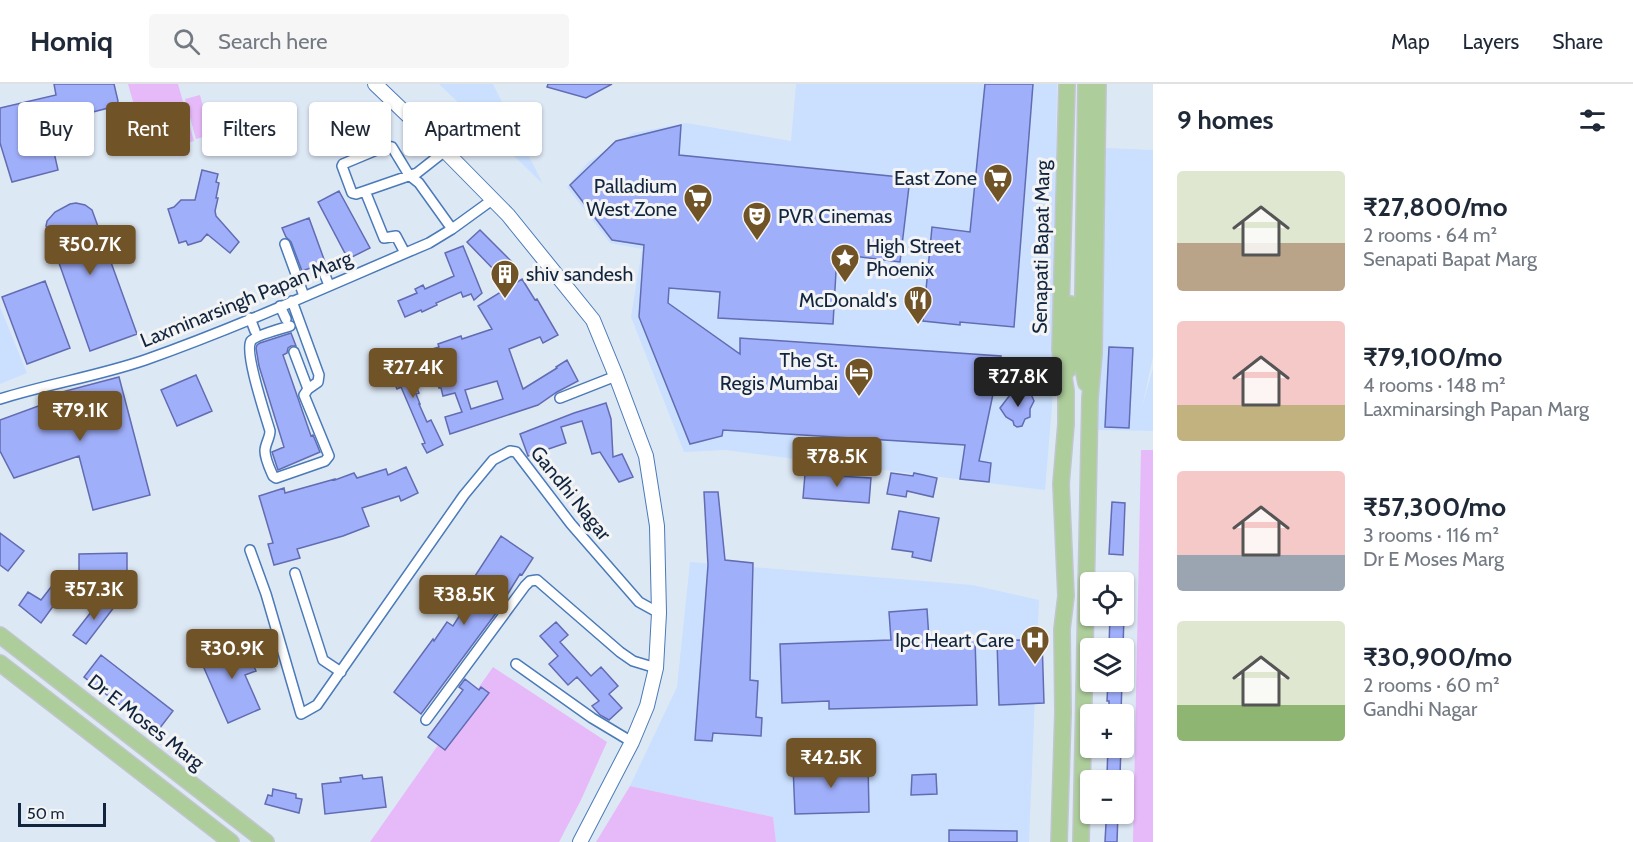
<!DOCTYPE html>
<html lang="en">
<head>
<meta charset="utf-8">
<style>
	body { margin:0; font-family:Cabin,sans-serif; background:#f6f6f7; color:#1f2937; height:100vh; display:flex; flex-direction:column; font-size:22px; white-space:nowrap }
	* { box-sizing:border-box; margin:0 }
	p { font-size:20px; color:#747a83 }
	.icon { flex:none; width:33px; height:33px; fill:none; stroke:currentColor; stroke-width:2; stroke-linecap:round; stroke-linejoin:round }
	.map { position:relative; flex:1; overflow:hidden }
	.side { display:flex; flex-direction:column; background:#fff; width:480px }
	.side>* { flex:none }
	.top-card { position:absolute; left:18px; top:18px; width:570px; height:54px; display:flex; gap:12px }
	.fabs { position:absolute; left:1080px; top:488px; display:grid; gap:12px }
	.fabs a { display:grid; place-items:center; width:54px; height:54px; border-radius:6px; background:#fff; box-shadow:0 2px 4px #0004; font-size:30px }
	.scale { position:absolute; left:18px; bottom:15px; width:88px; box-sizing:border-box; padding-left:6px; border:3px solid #11253f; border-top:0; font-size:16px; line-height:21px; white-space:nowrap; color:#11253f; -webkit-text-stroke:4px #f4f4f4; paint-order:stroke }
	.price { position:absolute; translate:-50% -51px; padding:0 14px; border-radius:6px; background:#705327; color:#fff; font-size:20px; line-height:39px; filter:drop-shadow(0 2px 3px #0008) }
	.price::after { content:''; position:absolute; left:50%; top:36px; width:18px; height:14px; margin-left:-9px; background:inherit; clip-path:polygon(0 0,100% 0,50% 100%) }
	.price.active { background:#222; color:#fff }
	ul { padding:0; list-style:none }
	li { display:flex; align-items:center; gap:18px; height:150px; padding:0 24px }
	li span { display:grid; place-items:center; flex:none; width:168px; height:120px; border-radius:6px; color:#555 }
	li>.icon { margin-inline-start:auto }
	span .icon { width:72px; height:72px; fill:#fffc; stroke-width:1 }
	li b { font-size:26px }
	h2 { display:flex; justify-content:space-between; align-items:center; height:72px; padding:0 24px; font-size:26px }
	.pill { padding:0 21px; border-radius:6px; background:#fff; box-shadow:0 2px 4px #0004; font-size:21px; line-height:54px }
	.pill.active { background:#705327; color:#fff }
	header { display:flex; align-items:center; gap:36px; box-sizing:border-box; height:84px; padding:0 30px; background:#fff; border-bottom:2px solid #e0e1e3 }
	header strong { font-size:28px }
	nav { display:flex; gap:33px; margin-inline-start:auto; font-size:21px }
	.search { width:420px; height:54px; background:#f6f6f7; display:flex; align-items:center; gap:15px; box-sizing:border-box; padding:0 21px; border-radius:6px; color:#747a83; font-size:22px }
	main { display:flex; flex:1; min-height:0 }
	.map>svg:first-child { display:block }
	.built { fill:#cae0fe }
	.green { fill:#e6baf9 }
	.building { fill:#a0affa; stroke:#616cb2; stroke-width:1.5; fill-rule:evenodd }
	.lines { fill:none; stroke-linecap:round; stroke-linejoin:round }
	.minor-casing { stroke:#4a7ab8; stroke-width:12 }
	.secondary-casing { stroke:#4a7ab8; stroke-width:16 }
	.primary-casing { stroke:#c1c6cd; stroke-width:18 }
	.minor { stroke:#fff; stroke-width:9 }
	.secondary { stroke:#fff; stroke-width:14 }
	.primary { stroke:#adcd9b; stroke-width:15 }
	.labels { text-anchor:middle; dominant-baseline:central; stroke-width:6; stroke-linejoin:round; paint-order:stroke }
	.poi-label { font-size:20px; fill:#11253f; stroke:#f4f4f4; text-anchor:end }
	.street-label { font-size:20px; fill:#11253f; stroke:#f4f4f4 }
</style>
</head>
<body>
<header>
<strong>Homiq</strong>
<div class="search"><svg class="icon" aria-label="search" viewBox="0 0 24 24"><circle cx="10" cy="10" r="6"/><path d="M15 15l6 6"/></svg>Search here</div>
<nav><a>Map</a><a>Layers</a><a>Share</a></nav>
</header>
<main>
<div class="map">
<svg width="1153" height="758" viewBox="0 0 1153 758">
	<rect width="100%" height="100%" fill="#dde8f5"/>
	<path class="built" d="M439,0H493L543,100Z
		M796,0H1057L1052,322L1045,406L725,366L684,368L631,233L642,165L610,159L567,103L588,78L633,49L686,39L791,57Z
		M1106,64L1153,66V273L1142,323L1153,284V347L1095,346Z
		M0,223L27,289L0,300Z
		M690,478L972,501L1039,516L1029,758H776L773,733L630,702L677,603Z"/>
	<path class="green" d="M128,0H178L194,57L148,70Z
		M200,11L211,51L196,55L185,15Z
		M1141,366H1153V758H1133Z
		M493,583L607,658L581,716L559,758H370Z
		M630,702L773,733L776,758H596Z"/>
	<path class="building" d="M54,0H114L118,17L116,22L50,39L53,52V64L58,86L12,98L0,59V24L56,11Z
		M548,0H612L586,14L547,3Z
		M985,0H1033L1014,243L960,238V241L923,237L932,143L970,148Z
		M681,41L679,71L910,94L900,178L837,170L833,240L718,234L720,208L669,204L668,219L740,270V254L1001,272L979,377L991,379L989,398L960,395L965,361L723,346L722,352L690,360L639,233L644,161L612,156L570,101L616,57Z
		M202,86L218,90L216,98L219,99L216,114H218L215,127L216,132L239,158L230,169L207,150L201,157L188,161L186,157L179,159L168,125L174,123L181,116H195Z
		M339,107L370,164L348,175L318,118Z
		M76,119L85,121L92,126L137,250L90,267L46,142L47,137L55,128L70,120Z
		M309,134L325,178H320L316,182L302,187L291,158L286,153L282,144Z
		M480,146L512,178L499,191L467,158Z
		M463,162L482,209L474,216L471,210L463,213L461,208L436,219L437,221L422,228L421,226L405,233L398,217L417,209L415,205L423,201L425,205L454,192L445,169Z
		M522,195L535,216L537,215L558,251L543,259L540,253L509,265L523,305L557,284L556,283L567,276L578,297L557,308L538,321L450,350L445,333L462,328L455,309L443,312L441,304H439L428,273L430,272L429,266L439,263L438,260L461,252L462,255L492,245L478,222ZM497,297L503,315L471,325L465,306Z
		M45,197L70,264L27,280L2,213Z
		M291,249L296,262H291L288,264L287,269L283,271L311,352L313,351L320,368L278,386L272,368L284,363L259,282L256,264L257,261L260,259Z
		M1109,263L1133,264L1129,344L1105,343Z
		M400,265L419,309L416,310L420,320H419L427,338L431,336L443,361L427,369L422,360L425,359L401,303L397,305L385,279L391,276L388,270Z
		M196,291L212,327L177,342L161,306Z
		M119,293L150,411L93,426L79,372L14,394L0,367V336L63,313L62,308Z
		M1023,309L1031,310L1034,317L1030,325V333L1025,335L1022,342L1017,343L1014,341L1013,337L1006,333L1000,324L1010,311L1014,310L1019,311Z
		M606,319L611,335L613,373L622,370L633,393L619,398L600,368L592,370L582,337L561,343L566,359L528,372L520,350L574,329Z
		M406,383L418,409L401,417L399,412L362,424L369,442L343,452L297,465L300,474L274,481L268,460L273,459L259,412L284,404L285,409L335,395V396L354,389L357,394L386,385L388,391Z
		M813,385L821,386V391L871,394L869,419L803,414L805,390H812Z
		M891,389L913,392L914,389L937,394L933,413L907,407L906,413L887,410Z
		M704,408H718L725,476L753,479L750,596L758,597L756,633L762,634L761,652L713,649L712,657L695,656L708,481Z
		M1112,418L1125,419L1123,471L1109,470Z
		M899,427L939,434L931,477L912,473L913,468L892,465Z
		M0,449L24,467L8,487L0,481Z
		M501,452L533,474L522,491L520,490L504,516L505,517L421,630L394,608L433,555L434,557L447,538L453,542L470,515L485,498L475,492Z
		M127,469V487L79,488V470Z
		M55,498L59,514L41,539L19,521L28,508L41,516Z
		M104,514L115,522L86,560L73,551L99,518L100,519Z
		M927,525L929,555L975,554L977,621L829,625V617L782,619L780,560L891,556L889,528Z
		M1110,531H1124L1123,564H1109Z
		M556,538L568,551L560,558L591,592L601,583L618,602L609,610L622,624L609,636L600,631L592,622L599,617L577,593L568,601L549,580L558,572L540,552Z
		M1042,555L1044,619L999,621L997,557Z
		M242,556L256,587L245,591L260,625L228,639L200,575Z
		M101,571L173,627L156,649L84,593Z
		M465,595L479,606L481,603L489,609L445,666L428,653L463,606L459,603Z
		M1108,597H1122L1121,630H1109V617H1107Z
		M1108,663H1121L1120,691H1107Z
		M868,679L869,728L795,730L793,682Z
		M936,690L937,710L911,711L912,691Z
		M362,691L363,695L382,693L386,723L325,730L322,700L341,698L340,694Z
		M273,705L296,710V714L302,715L299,729L265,720L268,711L272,712Z
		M1118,729L1117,758H1105L1106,739H1103V730Z
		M949,746L1017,747V758H949Z"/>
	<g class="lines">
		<g class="minor-casing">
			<path id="minor" d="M365,107L356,110L352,109L342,82L343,80L386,62L392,63L409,91L419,99L452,145
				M285,160L304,212
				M405,169L396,152L384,154L365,107L417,89L445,67
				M322,184L329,201
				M280,222L286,235
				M250,234L255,247
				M290,242C283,244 254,252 251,257C244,268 266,333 270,347C270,354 265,360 265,367C265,375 270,385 273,392L276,394L325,377L329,372L304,311L308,305L318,298L319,291L292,217
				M294,268L308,305
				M560,314L616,292
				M0,315C48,300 98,292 145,276C241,242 335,199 429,159L452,145L492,116
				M250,466L266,510L301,630L317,621L464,411L493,376L510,367L516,368L571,440L639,518L659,529
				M295,489L323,576L341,588
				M516,580L592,634L632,658
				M426,636L525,502L530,497L537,496L620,568L633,577L656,584"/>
		</g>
		<g class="secondary-casing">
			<path id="secondary" d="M375,0L445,67L508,131L593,236L616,292L646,372L657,442L659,529L656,584L647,622L632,658L580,758"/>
		</g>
		<g class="primary-casing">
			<path id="primary" d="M1086,0L1082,279L1086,299
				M1068,286L1070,270L1071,220
				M0,551L266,758
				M0,579L231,758
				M1059,758L1063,628L1062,545L1066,512L1061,400L1066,340V307L1060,266L1067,0
				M1081,758L1090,314L1094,270L1098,0"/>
		</g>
		<use href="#minor" class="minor"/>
		<use href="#secondary" class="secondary"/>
		<use href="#primary" class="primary"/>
	</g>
	<defs>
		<g id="supermarket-pin" transform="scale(1.5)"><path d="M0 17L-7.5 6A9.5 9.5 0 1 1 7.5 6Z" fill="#705327" stroke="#f4f4f4"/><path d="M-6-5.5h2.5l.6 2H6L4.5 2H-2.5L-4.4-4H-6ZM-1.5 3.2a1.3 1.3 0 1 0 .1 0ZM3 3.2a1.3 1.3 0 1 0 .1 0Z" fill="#fff"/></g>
		<g id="theatre-pin" transform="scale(1.5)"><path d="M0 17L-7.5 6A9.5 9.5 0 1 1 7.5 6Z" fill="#705327" stroke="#f4f4f4"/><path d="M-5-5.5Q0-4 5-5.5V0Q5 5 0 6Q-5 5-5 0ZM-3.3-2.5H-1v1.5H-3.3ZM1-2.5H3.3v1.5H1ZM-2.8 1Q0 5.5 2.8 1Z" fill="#fff"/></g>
		<g id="sight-pin" transform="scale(1.5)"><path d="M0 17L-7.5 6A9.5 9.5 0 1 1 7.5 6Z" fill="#705327" stroke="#f4f4f4"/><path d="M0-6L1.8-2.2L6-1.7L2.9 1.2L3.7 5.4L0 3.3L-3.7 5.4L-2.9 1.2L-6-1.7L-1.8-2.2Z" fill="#fff"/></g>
		<g id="building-pin" transform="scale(1.5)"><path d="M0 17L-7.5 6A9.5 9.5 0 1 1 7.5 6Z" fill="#705327" stroke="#f4f4f4"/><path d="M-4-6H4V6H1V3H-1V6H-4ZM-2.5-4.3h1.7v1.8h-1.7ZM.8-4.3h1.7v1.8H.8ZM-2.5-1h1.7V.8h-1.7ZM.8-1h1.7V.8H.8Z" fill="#fff"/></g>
		<g id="restaurant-pin" transform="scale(1.5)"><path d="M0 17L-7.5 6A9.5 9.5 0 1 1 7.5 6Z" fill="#705327" stroke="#f4f4f4"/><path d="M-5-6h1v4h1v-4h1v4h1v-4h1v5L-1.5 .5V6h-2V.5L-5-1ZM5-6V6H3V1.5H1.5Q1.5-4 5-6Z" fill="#fff"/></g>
		<g id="hotel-pin" transform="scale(1.5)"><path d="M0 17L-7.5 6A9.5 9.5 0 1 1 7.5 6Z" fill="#705327" stroke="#f4f4f4"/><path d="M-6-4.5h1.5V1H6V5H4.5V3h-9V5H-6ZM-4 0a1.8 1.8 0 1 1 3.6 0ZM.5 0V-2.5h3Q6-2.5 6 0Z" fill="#fff"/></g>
		<g id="hospital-pin" transform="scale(1.5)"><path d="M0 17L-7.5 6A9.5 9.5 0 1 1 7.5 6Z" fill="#705327" stroke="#f4f4f4"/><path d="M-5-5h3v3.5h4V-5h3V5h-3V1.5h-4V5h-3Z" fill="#fff"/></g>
	</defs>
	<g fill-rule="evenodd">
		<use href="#supermarket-pin" x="998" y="94"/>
		<use href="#supermarket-pin" x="698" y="114"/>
		<use href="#theatre-pin" x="757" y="132"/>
		<use href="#sight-pin" x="845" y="174"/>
		<use href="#building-pin" x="505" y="190"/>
		<use href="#restaurant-pin" x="918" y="216"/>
		<use href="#hotel-pin" x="859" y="288"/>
		<use href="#hospital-pin" x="1035" y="556"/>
	</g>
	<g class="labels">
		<g class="poi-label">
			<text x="977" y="94">East Zone</text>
			<text x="677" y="102">Palladium<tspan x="677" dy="23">West Zone</tspan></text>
			<text x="778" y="132" text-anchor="start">PVR Cinemas</text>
			<text x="866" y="162" text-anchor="start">High Street<tspan x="866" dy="23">Phoenix</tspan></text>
			<text x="526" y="190" text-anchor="start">shiv sandesh</text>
			<text x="897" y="216">McDonald's</text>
			<text x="838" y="276">The St.<tspan x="838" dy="23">Regis Mumbai</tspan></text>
			<text x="1014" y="556">Ipc Heart Care</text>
		</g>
		<g class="street-label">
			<text transform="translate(1041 163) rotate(-89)">Senapati Bapat Marg</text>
			<text transform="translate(246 215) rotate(-22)">Laxminarsingh Papan Marg</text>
			<text transform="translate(571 409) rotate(51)">Gandhi Nagar</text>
			<text transform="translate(146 638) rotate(38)">Dr E Moses Marg</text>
		</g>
	</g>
</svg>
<div class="fabs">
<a><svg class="icon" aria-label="locate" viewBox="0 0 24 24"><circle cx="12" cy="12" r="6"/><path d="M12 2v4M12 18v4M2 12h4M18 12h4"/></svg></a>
<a><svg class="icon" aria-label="layers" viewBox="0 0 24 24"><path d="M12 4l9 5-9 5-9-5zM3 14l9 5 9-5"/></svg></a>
<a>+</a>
<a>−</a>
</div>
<div class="scale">50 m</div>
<b class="price" style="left:90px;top:192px">₹50.7K</b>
<b class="price" style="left:413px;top:315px">₹27.4K</b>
<b class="price active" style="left:1018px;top:324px">₹27.8K</b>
<b class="price" style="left:80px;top:358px">₹79.1K</b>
<b class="price" style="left:837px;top:404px">₹78.5K</b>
<b class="price" style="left:94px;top:537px">₹57.3K</b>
<b class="price" style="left:464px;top:542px">₹38.5K</b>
<b class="price" style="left:232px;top:596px">₹30.9K</b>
<b class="price" style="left:831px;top:705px">₹42.5K</b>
<div class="top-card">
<a class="pill">Buy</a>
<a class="pill active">Rent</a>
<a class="pill">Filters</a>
<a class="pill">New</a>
<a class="pill">Apartment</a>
</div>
</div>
<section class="side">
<h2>9 homes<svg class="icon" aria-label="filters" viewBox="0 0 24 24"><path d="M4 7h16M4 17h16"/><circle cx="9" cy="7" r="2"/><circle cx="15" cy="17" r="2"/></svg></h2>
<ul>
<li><span style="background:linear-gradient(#dfe7d0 60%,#b9a48a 0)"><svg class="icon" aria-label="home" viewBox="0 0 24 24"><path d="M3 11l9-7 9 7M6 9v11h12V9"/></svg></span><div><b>₹27,800/mo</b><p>2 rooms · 64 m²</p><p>Senapati Bapat Marg</p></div></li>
<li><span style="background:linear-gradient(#f6c9c9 70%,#c2b280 0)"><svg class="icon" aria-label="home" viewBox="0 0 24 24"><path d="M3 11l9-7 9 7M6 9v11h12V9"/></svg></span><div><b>₹79,100/mo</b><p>4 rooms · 148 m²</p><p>Laxminarsingh Papan Marg</p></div></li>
<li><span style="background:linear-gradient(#f6c9c9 70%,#9aa5b1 0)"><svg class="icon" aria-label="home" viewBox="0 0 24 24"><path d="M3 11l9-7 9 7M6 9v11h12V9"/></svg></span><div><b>₹57,300/mo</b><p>3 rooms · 116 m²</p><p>Dr E Moses Marg</p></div></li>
<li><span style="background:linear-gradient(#dfe7d0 70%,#8fb573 0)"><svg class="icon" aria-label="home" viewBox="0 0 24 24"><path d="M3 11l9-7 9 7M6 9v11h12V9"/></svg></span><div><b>₹30,900/mo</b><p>2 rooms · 60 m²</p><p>Gandhi Nagar</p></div></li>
</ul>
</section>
</main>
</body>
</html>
